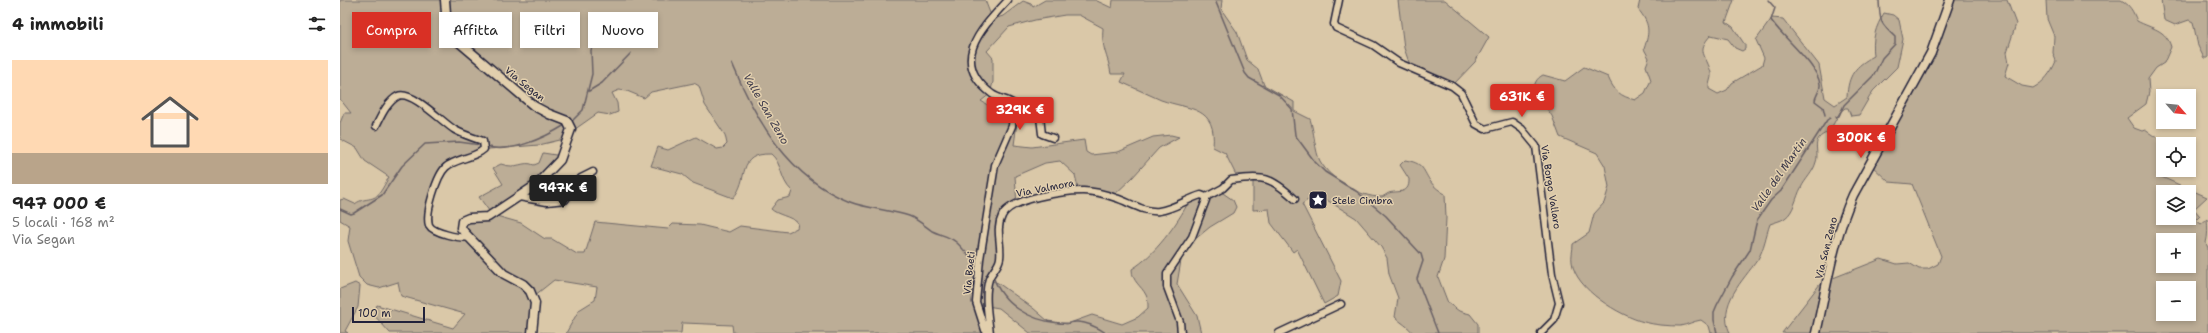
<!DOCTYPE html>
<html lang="it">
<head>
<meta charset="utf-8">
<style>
	body { margin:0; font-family:"Shantell Sans",sans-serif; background:#f6f6f6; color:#222; height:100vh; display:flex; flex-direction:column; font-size:15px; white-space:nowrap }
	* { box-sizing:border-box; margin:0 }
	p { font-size:13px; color:#767676 }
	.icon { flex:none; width:22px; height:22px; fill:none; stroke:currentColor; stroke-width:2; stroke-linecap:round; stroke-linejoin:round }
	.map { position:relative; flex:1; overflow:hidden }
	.drawer { display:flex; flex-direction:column; background:#fff; width:340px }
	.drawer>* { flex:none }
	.hud { position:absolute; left:12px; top:12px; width:380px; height:36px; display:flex; gap:8px }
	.needle { width:26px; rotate:117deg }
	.tools { position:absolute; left:1816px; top:89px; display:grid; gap:8px }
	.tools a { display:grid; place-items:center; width:40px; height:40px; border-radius:0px; background:#fff; box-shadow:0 2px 6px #0003; font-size:20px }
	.scale { position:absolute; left:12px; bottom:10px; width:73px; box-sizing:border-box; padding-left:4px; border:2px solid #22223b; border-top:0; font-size:11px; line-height:14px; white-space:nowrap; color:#22223b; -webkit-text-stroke:3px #e2cfad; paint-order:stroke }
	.price { position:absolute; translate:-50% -34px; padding:0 9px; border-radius:4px; background:#d93025; color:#fff; font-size:13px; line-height:26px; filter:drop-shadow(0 1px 2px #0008) }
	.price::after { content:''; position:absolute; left:50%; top:24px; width:12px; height:9px; margin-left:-6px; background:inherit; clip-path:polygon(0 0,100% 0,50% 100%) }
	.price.selected { background:#222; color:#fff }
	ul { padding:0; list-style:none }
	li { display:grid; align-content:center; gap:8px; height:212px; padding:0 12px }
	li+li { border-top:1px solid #e0e0e0 }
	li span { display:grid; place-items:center; height:124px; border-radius:0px; color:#555 }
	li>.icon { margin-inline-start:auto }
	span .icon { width:72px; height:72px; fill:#fffc; stroke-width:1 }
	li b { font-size:17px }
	h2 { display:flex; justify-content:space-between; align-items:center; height:48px; padding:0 12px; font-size:17px }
	.chip { padding:0 14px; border-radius:0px; background:#fff; box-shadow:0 2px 6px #0003; font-size:14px; line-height:36px }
	.chip.selected { background:#d93025; color:#fff }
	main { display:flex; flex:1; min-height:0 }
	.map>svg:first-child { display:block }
	.green { fill:#bcad96; stroke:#6f6868; fill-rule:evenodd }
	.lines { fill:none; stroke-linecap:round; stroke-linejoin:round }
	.stream { stroke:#686065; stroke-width:1.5 }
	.street-casing { stroke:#22223b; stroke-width:9 }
	.secondary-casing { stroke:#22223b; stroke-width:11 }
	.street { stroke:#e2cfad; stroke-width:6 }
	.secondary { stroke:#e2cfad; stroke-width:8 }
	.labels { text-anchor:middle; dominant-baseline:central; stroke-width:3; stroke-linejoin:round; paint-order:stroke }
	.street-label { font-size:10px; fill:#22223b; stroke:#e2cfad }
	.poi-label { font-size:10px; fill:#22223b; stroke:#e2cfad; text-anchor:start }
	.water-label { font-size:11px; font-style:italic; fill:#3f3c4c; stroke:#e2cfad }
</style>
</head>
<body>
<main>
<section class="drawer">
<h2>4 immobili<svg class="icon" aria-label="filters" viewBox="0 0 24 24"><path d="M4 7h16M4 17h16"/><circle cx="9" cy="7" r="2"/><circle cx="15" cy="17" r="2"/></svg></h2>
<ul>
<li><span style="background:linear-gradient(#ffd9b3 75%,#b9a48a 0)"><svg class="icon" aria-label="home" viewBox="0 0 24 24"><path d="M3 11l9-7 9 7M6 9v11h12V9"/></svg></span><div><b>947 000 €</b><p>5 locali · 168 m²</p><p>Via Segan</p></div></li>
</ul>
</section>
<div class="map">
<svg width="1868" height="333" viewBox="0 0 1868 333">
	<rect width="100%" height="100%" fill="#dac8a8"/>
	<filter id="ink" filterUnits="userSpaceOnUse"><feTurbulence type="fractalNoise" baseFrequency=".025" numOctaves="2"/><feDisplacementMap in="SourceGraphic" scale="8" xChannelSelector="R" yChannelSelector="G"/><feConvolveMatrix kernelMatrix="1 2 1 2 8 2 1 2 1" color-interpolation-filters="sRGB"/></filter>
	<g filter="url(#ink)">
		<path class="green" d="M0,0H645L650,13L657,18L663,16L683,1L691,4L693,7L705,0H755L772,8L773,0H882L881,9L897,32L907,60L918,69L924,85L954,102V111L970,119C974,130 975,152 980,161C991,180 1019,197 1041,197C1043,197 1045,195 1047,194C1054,189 1070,197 1069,179L1060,165L1065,160C1083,163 1082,168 1090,181C1094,187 1100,191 1105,194L1106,218L1104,259L1098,277L1108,303L1119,311L1130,314L1138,324V333H1073C1068,326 1061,323 1055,317L1058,298L1049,274L1047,258L1041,247L1016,218L977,194L962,204L1001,281L998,296L984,304L957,249L953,252L931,223L929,209L913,210V176L896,175L885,153L873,147C877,106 850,110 821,100C808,94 794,88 781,82L785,74H771C768,55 761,49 763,28L739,15H725L695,20L669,27L647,51L653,58V82L650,94L641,101L677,123L674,145L692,147L744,140L746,152L751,155L778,152L813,137L831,135L839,137L819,148L792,178L772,197L739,192L735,175L720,161L705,163L675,176L677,205L667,211L662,225V249L650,280L658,283L693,308L708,321L727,324L752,315L782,324L798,317L808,308C808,304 808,298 806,295C801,285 792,282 792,269C814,256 838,223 849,201L880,191L893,200L896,207L893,213L870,227L843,249L837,284L857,316L861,333H690L659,308L647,306L650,333H393L392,325L344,323H342L341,333H226L239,310L255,300L257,287L214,280L194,296L191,332L214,333H50L33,314L37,305L113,328L125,314L61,296L58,282L39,288L27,285L19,277L8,241L10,226L0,220V200L4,199L15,204C21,199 27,200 33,198C40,196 45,183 49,177L25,161L17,148L0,139V123L4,113H11L0,99ZM354,83L359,86L365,105L385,135L387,144L383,148L377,149L356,137L328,150L318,147L311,166L342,174L353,183L393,198C410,180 395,153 431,154C443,164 439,179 452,191L450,197L438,200L431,209C437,215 450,216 458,223L457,228L448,232L400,226L389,232L360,225L333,224L328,229L255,222L245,254H237L212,239H205L181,223L153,215L210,172L222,156L203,153L199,163L194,165C183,160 177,170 161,164L153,168L163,184L139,197L152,215L125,219L123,231L127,238L103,233L93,226L91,212L98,188L106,169L115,163L131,158L149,149L199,145L220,140L227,143L231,132L258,113L270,115L278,112L277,103L272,93L279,90L287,91L304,98L311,92Z
			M1058,0H1105L1149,37L1135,62L1112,86L1071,68L1064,48Z
			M1300,0H1394L1386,22L1393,27L1405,45V49L1402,51L1395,48L1388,39L1371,35C1355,52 1367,55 1371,73C1372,79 1368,83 1369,89L1378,94L1387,90L1392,83L1422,65L1424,58L1416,40L1432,18L1443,19L1479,65L1485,98L1495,105L1507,97C1508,75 1515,66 1534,56C1532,39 1535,28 1544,13L1553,15L1559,20L1563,39L1557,67L1533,91L1519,115L1511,116L1508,108H1505L1500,112L1489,132C1469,139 1480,150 1476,162C1473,173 1465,179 1461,188C1456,197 1454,212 1445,218C1441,221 1435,222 1430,224C1426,235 1424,249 1418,259C1403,281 1377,304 1390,333H1371L1369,326L1361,320C1354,321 1347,325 1340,326C1329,326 1315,325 1304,322C1280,316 1235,289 1232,262C1231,256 1233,250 1233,244L1249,233L1254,214L1264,203L1269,187L1265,166L1257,153L1220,137L1212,116L1194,90C1194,83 1197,78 1203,75L1225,81L1244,67L1268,77C1274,91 1280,96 1295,100L1305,93L1311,80L1306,66L1309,58L1304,49C1310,31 1310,24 1298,9Z
			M1610,0H1667L1676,24L1667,52L1669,63L1665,76L1682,86L1693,88C1704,82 1711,73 1716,61L1713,53L1714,36L1707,19L1706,0H1781C1790,5 1793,11 1797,21C1812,29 1826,29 1831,47L1824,63L1816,68L1808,79L1809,92L1806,104L1787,118L1794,128L1802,131L1805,130L1823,142C1818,152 1821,164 1817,175L1867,197L1854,209L1860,216L1856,220L1861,224L1867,219C1868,227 1868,236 1866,243L1868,248V333H1442L1480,284L1488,280L1541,259L1557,264L1569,263L1579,269H1588L1598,264L1601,256L1572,184L1549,182L1530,164L1591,53ZM1823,192H1849V218H1823ZM1823,240H1849V266H1823ZM1823,288H1849V314H1823Z
			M1821,0H1868V58H1864L1858,46L1853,22L1849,20L1835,25L1824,20Z
			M15,283L20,286L18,307L5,331L8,333H0V289Z"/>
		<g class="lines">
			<path class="stream" d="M875,0L905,73L909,78L939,95L952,109L955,135L975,162L985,172L1016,191L1046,216L1081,254L1083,261L1077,279L1098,333
				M1428,0L1435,8L1431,20C1442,37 1477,64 1480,84C1481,91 1475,95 1475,101L1483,107L1485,115
				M392,63C416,121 449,178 510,202C529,209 550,210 569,216C577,219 585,226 592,231C600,235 609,236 616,242C623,248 628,256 635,262
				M249,91L262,83L291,53
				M1496,117L1499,116L1504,105L1534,75L1542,58L1555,44V37C1539,22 1540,21 1539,0
				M231,122L243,110L252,74L251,50L257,35L262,28
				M146,146C168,155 206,137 225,125
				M0,209L11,214L14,213L42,195L62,166L85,144L119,142L141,145
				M653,276C662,304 690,321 719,323C725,324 729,323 735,322C746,321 757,327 766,333
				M1377,333L1374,320V312L1377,305L1392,277L1410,250L1417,220L1431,200L1441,191L1487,120L1490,118"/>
			<g class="street-casing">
				<path id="street" d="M999,0L994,24L996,28L1033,45L1059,63L1112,86L1121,93L1136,124L1145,129L1172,122L1182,129L1196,146L1212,274L1219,303L1214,320L1201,333
					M674,113L700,117L702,134L713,138
					M36,126C41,116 47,102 58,96C72,90 103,123 115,130C124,135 134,138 143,141L144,149L140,152C130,158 114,160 106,167C97,175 85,213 89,225C93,233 121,239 129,237
					M179,197L207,202L225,200L241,178L253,172
					M866,197L883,188L891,180C924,175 931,177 955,199
					M649,333L645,330L636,302L640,259L655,165L672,126L674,104C667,99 659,99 652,94C608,61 642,28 668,0
					M650,333C648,316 644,295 649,279C652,271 659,266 660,258C662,244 655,230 662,216C670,198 724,191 743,191C754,191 765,194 776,198C789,202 805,213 819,211C834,209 847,199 861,195L866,197V200L852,237L827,274V287L840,322L841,333
					M939,333L1001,304"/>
			</g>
			<g class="secondary-casing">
				<path id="secondary" d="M105,0L107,27L113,37L194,106L209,114L227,121L231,129L220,160L196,185L148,217L129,218L122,221L121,228L124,232L164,274L183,284L190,291L195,303L192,333
					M1476,333C1487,286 1493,239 1513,195L1591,53L1610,0"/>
			</g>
			<use href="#street" class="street"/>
			<use href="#secondary" class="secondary"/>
		</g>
	</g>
	<defs>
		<g id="sight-square" transform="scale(1)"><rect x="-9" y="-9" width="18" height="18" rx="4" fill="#22223b" stroke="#e2cfad"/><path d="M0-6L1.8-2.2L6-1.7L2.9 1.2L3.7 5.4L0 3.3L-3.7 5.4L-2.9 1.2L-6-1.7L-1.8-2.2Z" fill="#fff"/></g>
	</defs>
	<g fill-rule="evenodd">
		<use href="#sight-square" x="978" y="200"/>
	</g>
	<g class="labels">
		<g class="street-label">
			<text transform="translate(185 84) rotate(39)">Via Segan</text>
			<text transform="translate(1211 187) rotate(81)">Via Borgo Vallaro</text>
			<text transform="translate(705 188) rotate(-11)">Via Valmora</text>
			<text transform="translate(1486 248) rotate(-76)">Via San Zeno</text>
			<text transform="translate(629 273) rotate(-84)">Via Baeti</text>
		</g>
		<g class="poi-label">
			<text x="992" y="200">Stele Cimbra</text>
		</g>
		<g class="water-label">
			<text transform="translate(426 109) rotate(60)">Valle San Zeno</text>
			<text transform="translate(1439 175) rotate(-55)">Valle del Martin</text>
		</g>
	</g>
</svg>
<div class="tools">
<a><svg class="needle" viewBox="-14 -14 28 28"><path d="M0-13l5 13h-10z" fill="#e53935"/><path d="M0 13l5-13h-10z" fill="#767676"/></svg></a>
<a><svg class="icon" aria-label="locate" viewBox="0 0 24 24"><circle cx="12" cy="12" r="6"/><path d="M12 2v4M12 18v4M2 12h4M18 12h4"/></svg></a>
<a><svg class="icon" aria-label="layers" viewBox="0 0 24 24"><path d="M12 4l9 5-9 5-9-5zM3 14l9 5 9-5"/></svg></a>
<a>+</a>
<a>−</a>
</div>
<div class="scale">100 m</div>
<b class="price" style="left:1182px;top:118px">631K €</b>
<b class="price" style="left:680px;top:131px">329K €</b>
<b class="price" style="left:1521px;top:159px">300K €</b>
<b class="price selected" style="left:223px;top:209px">947K €</b>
<div class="hud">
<a class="chip selected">Compra</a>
<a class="chip">Affitta</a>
<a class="chip">Filtri</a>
<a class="chip">Nuovo</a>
</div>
</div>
</main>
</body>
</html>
